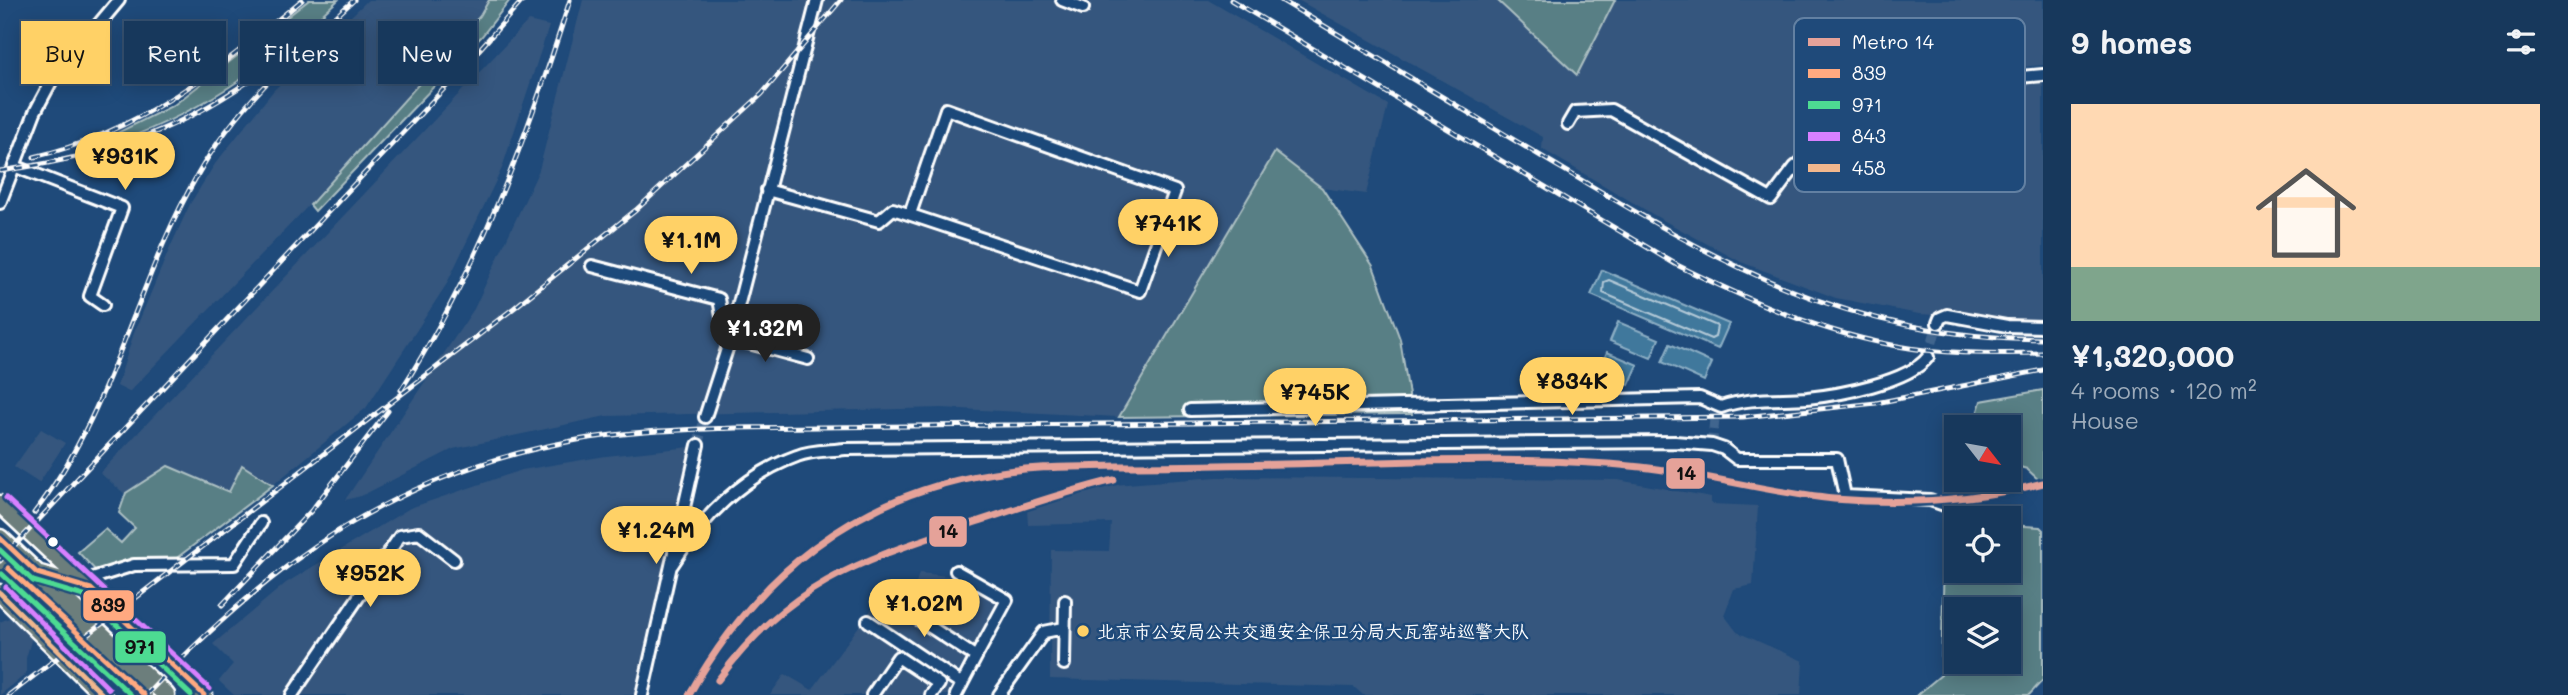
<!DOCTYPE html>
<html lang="en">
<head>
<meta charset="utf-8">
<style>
	body { margin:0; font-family:Mali,"LXGW WenKai TC",sans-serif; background:#203f62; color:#f1f3f6; height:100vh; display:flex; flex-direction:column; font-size:26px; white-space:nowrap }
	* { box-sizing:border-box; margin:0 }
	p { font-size:23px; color:#9eacbb }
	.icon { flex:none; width:38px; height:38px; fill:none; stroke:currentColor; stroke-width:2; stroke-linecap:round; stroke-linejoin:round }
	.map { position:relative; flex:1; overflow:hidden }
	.drawer { display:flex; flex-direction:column; background:#17385c; width:525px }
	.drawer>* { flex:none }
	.guide { position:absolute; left:21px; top:21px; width:665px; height:63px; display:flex; gap:14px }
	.needle { width:46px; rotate:121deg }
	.tools { position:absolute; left:1944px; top:415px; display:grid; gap:14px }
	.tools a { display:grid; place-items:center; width:77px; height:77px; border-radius:0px; background:#17385c; box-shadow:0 4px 18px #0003,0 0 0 2px #365272; font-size:35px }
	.price { position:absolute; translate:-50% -60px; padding:0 16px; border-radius:24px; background:#ffd166; color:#111; font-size:23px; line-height:46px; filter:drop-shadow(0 2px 4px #0008) }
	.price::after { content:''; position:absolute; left:50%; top:42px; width:21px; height:16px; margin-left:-10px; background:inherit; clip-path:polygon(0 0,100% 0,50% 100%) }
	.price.current { background:#222; color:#fff }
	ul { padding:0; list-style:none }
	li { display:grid; align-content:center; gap:14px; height:371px; padding:0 28px }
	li+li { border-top:2px solid #365272 }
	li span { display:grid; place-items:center; height:217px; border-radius:0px; color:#555 }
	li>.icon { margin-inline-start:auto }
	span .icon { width:126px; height:126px; fill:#fffc; stroke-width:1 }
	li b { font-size:30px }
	h2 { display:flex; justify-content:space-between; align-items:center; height:84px; padding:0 28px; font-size:30px }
	.pill { padding:0 24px; border-radius:0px; background:#17385c; box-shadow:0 4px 18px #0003,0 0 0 2px #365272; font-size:24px; line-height:63px }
	.pill.current { background:#ffd166; color:#111 }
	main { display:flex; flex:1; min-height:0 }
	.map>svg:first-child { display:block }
	.built { fill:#36577e }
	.green { fill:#597f85; stroke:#acbfc2; stroke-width:2; fill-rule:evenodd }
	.water { fill:#40789c; stroke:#8caec4; stroke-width:2 }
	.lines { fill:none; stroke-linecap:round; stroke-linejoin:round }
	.shore { stroke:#b3c9d7; stroke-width:2 }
	.minor-tunnel { stroke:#41658e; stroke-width:10; stroke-dasharray:10 5; stroke-linecap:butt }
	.minor-casing { stroke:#fff; stroke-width:16 }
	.highway-casing { stroke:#fff; stroke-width:21 }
	.minor { stroke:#1f4a7a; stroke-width:10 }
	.highway { stroke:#6c7e7c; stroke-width:16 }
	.rail-casing { stroke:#fff; stroke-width:5 }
	.rail { stroke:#1f4a7a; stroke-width:2.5; stroke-dasharray:8; stroke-linecap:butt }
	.bus-1-casing { stroke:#1f4a7a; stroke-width:10 }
	.bus-2-casing { stroke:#1f4a7a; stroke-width:10 }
	.bus-3-casing { stroke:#1f4a7a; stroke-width:10 }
	.bus-4-casing { stroke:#1f4a7a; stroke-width:10 }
	.bus-1 { stroke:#ffa980; stroke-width:5 }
	.bus-2 { stroke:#4ddb92; stroke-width:5 }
	.bus-3 { stroke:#d880ff; stroke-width:5 }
	.bus-4 { stroke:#f1b78d; stroke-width:5 }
	.metro-1-casing { stroke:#1f4a7a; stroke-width:12 }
	.metro-1 { stroke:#e5a299; stroke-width:7 }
	.bus-dot { fill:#fff; stroke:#1f4a7a; stroke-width:2.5 }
	.poi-dot { fill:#ffd166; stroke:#1f4a7a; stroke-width:2.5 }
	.labels { text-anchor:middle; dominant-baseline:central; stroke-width:5; stroke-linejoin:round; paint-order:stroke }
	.poi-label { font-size:18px; fill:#fff; stroke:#1f4a7a; text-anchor:start }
	.key { fill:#1f4a7a; stroke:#6280a2; stroke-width:2 }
	.key-label { font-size:19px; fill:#fff }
	.line-badge { stroke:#1f4a7a; stroke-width:2.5 }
	.pale-badge-label { font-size:19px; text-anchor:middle; font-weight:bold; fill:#111 }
</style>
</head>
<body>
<main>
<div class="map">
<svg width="2043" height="695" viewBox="0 0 2043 695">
	<rect width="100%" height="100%" fill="#1f4a7a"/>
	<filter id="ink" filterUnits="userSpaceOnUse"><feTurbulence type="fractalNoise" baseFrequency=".0143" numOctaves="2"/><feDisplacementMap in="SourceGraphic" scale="14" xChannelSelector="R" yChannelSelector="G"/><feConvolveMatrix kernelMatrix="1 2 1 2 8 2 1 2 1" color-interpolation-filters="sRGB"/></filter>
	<g filter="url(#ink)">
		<path class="built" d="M368,0H489L480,16L309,205L129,392L117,386L134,333L169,250L190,204L215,164L274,90Z
			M583,0H1208L1388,105L1366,194L1322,188L1275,152L1119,417L942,408L606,416L453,449L361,496L345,500L474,309L539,170Z
			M1298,0H1497L1575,74L1614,0H2043V65L1887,79L1877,92L1908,99L1907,92L2043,81V321L1919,314L1836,298L1741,262L1661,219L1542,149L1543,137Z
			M528,21L549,26L502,168L446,285L366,408L273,485L243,465L229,493L168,466L125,494L100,473Z
			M41,429L65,443L39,483L14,467Z
			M691,447L636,695H234L219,681L233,664L213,644L286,583L410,508L522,470L606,456Z
			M1217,477L1618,480L1711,497V504L1758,506L1753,585L1734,589L1724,615L1737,632L1803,661L1801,695H1363L1354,687L1050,679L1051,550L1109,551L1111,523L1028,525L1027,508L1114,485Z
			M919,573L948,576L956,581L959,577L1000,605L951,683V695H770L785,674L812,690L885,591L909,606Z
			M9,618L32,637L26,658V674L0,695V622Z"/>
		<path class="green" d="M309,0H338C269,66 193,119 101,147V141L174,105Z
			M489,0H510L482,36L315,211L310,205L480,16Z
			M1497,0H1615L1577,75Z
			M1275,152L1322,188L1373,266L1400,339L1412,414L1119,417Z
			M2043,390V484L2027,469L2009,464V427H1973L1981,401Z
			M242,465L273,485L174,560L141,559L96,571L78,552L105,529L121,543L135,528L119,513L126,493L168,466L229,492Z
			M2009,525L2040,527L2043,530V680L2029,695H1917L1941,675L1944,558L1956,546V570H2009ZM1956,609H2009V662H1956Z"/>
		<path class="water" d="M1602,270L1729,324L1718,349L1591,295Z
			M1618,322L1659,339L1651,358L1610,341Z
			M1670,344L1712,363L1704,381L1662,362Z
			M1607,352L1638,365L1629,385L1599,371Z"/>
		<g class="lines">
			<path class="shore" d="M1609,280L1717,326L1715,337L1711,339L1603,293L1604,282Z"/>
			<path class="minor-tunnel" d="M1928,357L1938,323
				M698,445L705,417
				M1712,445L1715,414"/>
			<g class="minor-casing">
				<path id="minor" d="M1062,0L1083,8
					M1568,124L1575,112L1611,110L1771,199L1795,167L1887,89L2043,75
					M14,166L122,208L90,296L103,305
					M767,190L879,221L893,209L1140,291L1175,191L946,109L910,214
					M0,203L35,112L52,80L119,0
					M592,266L719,299L727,343
					M1938,323L1940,318L1947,315L2007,326L2043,327
					M730,338L808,359
					M1190,410L1700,398L1721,407C1748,397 1779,400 1807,398C1838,395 1909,382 1928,357
					M705,417L728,346L817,0
					M672,565C701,518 744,475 797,456C811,450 830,451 845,449L1675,442L1712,445L1724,449L1737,459H1837L1845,496L1930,500L1981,518
					M956,571L1007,600L976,657
					M83,581L134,565L234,564L261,523
					M903,609L976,657L956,695
					M868,621L962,684
					M1064,664L1065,601
					M292,695L400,536L419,533L454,560
					M642,695L698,445
					M872,695L898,657L939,684L931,695
					M999,695L1044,632L1064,628"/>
			</g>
			<g class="highway-casing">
				<path id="highway" d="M0,504L204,695
					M0,538L166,695
					M0,560L144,695
					M40,574L89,588
					M0,593L103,695"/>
			</g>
			<use href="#minor" class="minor"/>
			<use href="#highway" class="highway"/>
			<g class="rail-casing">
				<path id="rail" d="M1231,0L1677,265C1756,304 1837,340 1925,350C1964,354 2003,354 2043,353
					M1281,0C1369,53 1457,105 1544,158C1714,259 1837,337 2043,339
					M34,157C140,132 219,69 302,0
					M0,171C114,155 194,127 285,54
					M401,390C479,269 527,137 570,0
					M34,513C113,412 135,283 198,174C237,105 296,53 354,0
					M0,561L455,77L523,0
					M222,605L311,511L388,411
					M9,695L514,308L636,210L762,94L841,0
					M146,695C270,564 390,475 572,441C626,431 682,430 736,428L1743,417L1876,403L2043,370"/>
			</g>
			<use href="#rail" class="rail"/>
			<g class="bus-1-casing">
				<path id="bus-1" d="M0,538L37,573L91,589L204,695
					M8,568L144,695"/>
			</g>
			<g class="bus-2-casing">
				<path id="bus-2" d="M0,550L33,581L87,597L191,695
					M2,574L131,695"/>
			</g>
			<g class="bus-3-casing">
				<path id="bus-3" d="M6,498L210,689
					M6,587L109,689"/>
			</g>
			<g class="bus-4-casing">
				<path id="bus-4" d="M0,593L103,695"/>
			</g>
			<use href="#bus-1" class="bus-1"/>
			<use href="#bus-2" class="bus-2"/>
			<use href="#bus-3" class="bus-3"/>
			<use href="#bus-4" class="bus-4"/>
			<g class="metro-1-casing">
				<path id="metro-1" d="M718,680C792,580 863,560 976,522C1022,507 1067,491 1114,480
					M689,695C756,575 856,494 994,473C1035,466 1077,467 1118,466C1173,466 1229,465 1285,464C1403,462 1523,455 1641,467C1706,474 1769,493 1834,499C1906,505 1974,501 2043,483"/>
			</g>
			<use href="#metro-1" class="metro-1"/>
		</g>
	</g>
	<circle class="bus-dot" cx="53" cy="542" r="6"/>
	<circle class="poi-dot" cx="1083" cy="631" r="7"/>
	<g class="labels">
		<g class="poi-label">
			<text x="1097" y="631">北京市公安局公共交通安全保卫分局大瓦窑站巡警大队</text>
		</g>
	</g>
	<rect x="1794" y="18" width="231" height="174" rx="10" class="key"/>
	<rect x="1808" y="38" width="32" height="8" fill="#e5a299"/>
	<rect x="1808" y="69" width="32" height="9" fill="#ffa980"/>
	<rect x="1808" y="101" width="32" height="8" fill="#4ddb92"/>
	<rect x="1808" y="132" width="32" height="9" fill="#d880ff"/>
	<rect x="1808" y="164" width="32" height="8" fill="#f1b78d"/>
	<g class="key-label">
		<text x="1852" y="49">Metro 14</text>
		<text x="1852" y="80">839</text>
		<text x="1852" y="112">971</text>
		<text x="1852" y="143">843</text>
		<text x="1852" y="175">458</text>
	</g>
	<g class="line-badge">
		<rect x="1665" y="457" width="41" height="33" rx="7" fill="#e5a299"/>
		<rect x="928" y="515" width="40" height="33" rx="7" fill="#e5a299"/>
		<rect x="82" y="589" width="53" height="33" rx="7" fill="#ffa980"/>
		<rect x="114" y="630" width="53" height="34" rx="7" fill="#4ddb92"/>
	</g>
	<g class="pale-badge-label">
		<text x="1686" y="480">14</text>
		<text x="948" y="538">14</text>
		<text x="108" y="612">839</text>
		<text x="140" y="654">971</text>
	</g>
</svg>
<div class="tools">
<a><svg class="needle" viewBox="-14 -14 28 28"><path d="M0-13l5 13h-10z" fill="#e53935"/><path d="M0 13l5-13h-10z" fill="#9eacbb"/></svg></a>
<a><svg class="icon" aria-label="locate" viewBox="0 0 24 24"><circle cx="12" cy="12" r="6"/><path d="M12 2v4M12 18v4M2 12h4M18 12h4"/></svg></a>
<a><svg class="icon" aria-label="layers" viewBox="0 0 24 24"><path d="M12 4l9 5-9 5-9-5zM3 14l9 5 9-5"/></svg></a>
</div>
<b class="price" style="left:125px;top:192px">¥931K</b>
<b class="price" style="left:1168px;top:259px">¥741K</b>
<b class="price" style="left:691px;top:276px">¥1.1M</b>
<b class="price current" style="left:765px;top:364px">¥1.32M</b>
<b class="price" style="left:1572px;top:417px">¥834K</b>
<b class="price" style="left:1315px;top:428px">¥745K</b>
<b class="price" style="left:656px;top:566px">¥1.24M</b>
<b class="price" style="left:370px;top:609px">¥952K</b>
<b class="price" style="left:924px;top:639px">¥1.02M</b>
<div class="guide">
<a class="pill current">Buy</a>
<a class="pill">Rent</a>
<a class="pill">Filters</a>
<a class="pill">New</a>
</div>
</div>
<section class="drawer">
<h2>9 homes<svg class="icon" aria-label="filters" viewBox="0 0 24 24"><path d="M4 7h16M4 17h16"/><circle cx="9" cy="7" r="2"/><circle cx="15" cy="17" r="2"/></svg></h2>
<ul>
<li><span style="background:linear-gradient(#ffd9b3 75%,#7fa58c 0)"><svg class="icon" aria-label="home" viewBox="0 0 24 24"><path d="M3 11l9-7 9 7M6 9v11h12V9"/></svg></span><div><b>¥1,320,000</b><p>4 rooms · 120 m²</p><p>House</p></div></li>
</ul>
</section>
</main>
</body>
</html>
